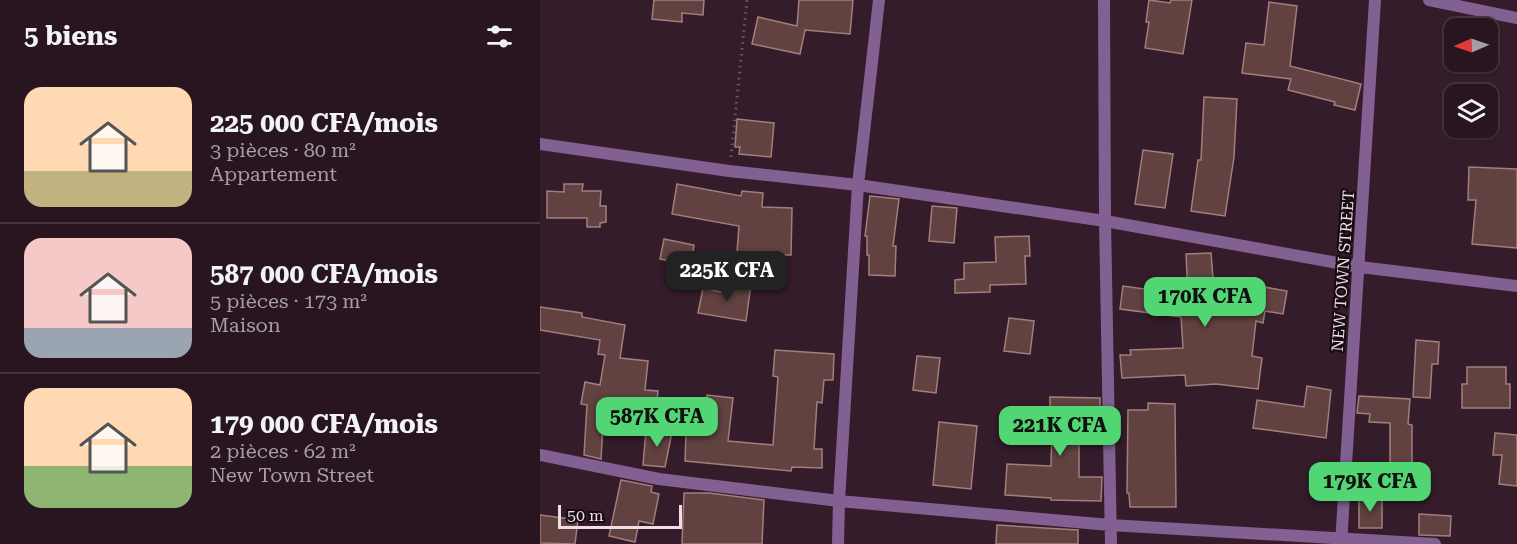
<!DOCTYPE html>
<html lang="fr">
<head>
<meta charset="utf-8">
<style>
	body { margin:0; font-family:"Roboto Serif",serif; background:#34222d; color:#f1f3f6; height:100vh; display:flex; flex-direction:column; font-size:22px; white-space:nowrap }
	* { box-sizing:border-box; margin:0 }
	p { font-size:20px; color:#a59fa5 }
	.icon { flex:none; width:33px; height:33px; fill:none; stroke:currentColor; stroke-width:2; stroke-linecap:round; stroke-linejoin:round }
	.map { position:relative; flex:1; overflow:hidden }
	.drawer { display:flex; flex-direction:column; background:#281520; width:540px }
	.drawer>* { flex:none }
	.needle { width:39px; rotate:268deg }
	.buttons { position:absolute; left:904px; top:18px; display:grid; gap:12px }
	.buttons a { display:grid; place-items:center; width:54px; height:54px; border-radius:12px; background:#281520; box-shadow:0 2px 4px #0004,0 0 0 2px #44343e; font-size:30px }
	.scale { position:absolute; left:18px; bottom:15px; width:124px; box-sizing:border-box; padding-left:6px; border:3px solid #efdee6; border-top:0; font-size:16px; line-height:21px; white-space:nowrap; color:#efdee6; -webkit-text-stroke:4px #160b10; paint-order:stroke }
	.price { position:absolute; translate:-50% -51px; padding:0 14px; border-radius:12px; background:#52d673; color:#111; font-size:20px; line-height:39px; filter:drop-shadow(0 2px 3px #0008) }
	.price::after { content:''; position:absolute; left:50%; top:36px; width:18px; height:14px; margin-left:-9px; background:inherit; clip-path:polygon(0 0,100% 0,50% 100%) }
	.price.current { background:#222; color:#fff }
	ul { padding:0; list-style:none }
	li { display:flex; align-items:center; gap:18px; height:150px; padding:0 24px }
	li+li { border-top:2px solid #44343e }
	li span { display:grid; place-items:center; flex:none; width:168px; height:120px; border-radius:18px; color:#555 }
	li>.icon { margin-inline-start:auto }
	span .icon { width:72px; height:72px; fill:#fffc; stroke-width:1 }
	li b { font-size:26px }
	h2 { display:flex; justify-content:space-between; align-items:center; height:72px; padding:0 24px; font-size:26px }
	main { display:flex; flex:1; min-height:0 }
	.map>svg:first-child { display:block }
	.building { fill:#614241; stroke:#a27e7d; stroke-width:1.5 }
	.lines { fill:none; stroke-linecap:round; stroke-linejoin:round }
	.path { stroke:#715a66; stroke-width:3; stroke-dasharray:1.5 4.5; stroke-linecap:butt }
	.minor { stroke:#826091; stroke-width:12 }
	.tertiary { stroke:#826091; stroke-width:12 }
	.labels { text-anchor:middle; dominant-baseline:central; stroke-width:4.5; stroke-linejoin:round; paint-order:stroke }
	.street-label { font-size:16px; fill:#efdee6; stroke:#160b10 }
</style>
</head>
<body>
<main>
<section class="drawer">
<h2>5 biens<svg class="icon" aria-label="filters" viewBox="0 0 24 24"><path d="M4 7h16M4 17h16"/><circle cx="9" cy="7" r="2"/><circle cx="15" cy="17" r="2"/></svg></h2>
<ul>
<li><span style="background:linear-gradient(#ffd9b3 70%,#c2b280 0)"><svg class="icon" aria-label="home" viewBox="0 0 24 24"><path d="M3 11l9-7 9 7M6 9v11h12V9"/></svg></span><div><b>225 000 CFA/mois</b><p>3 pièces · 80 m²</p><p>Appartement</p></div></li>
<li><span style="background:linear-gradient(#f6c9c9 75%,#9aa5b1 0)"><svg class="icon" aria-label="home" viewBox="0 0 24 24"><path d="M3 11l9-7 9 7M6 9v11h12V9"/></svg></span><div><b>587 000 CFA/mois</b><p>5 pièces · 173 m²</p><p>Maison</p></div></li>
<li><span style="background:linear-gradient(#ffd9b3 65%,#8fb573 0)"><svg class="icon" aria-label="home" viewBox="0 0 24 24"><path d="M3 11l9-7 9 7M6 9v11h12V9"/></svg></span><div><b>179 000 CFA/mois</b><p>2 pièces · 62 m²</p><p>New Town Street</p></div></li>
</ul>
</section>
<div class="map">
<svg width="977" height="544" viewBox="0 0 977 544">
	<rect width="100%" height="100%" fill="#351c2a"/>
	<path class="building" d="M114,0H164L163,15L142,13V22L112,19Z
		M259,0H313L310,34L265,30L260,54L212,44L218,17L257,26Z
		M609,0L630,3L631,0H652L643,54L605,48L609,22H606Z
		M729,2L757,6L750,66L821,84L815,110L794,105L795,102L748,90L751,79L702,73L706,43L724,45Z
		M664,97L697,99L694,157L685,216L651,211L658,160H661Z
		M197,119L234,123L231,157L199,154L200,147H195Z
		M603,150L633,154L625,208L595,204Z
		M929,167L977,169V248L932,244L936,200H928Z
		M24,184H43L42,191H61L60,206H66V222L60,223V227H47V218H7V191L24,192Z
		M137,184L201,196L202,191L223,193L222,207L252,208L251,255H237L236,285H213L214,253L197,252L199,226L132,214Z
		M330,196L359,199L353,246H356L355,276L329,275V255H327V236H325Z
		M392,206L417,208L414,243L389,241Z
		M489,236L490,256H485L486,284L450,285V292L415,293V280L424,279V263L456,262L455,237Z
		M124,239L154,245L151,265L120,259Z
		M671,253L673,278L747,291L743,314L725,311L723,323L716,321L712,356L722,358L718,389L676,384L646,386L645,375L582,378L580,355H591L590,350L643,348L641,317L580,309L583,286L648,295L646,254Z
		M192,282L211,284L206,321L158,313L163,288L190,294Z
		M0,307L42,313V317L85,325L80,358L108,361L105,390L118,391L114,428L63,424L61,459L44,455L47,405L41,404L45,382L60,385L65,355L58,354L60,340L0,330Z
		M469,318L494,321L490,354L464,351Z
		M876,340L899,342L898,364H892L890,398L873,397Z
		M235,350L294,354L293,380H284L282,403L277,402L274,449H282V468L252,467L251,471L145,461L146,433L163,435L167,395L193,398L188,441L233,445L238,377L233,376Z
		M377,356L400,358L396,393L373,390Z
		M927,367H966V384H970V408H922V384H927Z
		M767,386L791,390L786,438L713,428L717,400L764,407Z
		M819,396L870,399L868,424L872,425V470H850V423L829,422L830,414L817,413Z
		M510,397L560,398V422H539V477H562L561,501L511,500V498L465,495L467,464L511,466L512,422H510Z
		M608,403L635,404L636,507H590L589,493H587L588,410H608Z
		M399,422L437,426L431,489L393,485Z
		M106,430L132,432L125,467L103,465Z
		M955,433L977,435V486L959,484L962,455H953Z
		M81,480L112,486L111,492L119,494L113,524L99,521L95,542L69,536Z
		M144,493H169L224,500L222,544H142Z
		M819,498L842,500V528H819Z
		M879,514L911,516L910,536L879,535Z
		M0,515L38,520L35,544L0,543Z
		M457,525L538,530V544H456Z"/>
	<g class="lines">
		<path class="path" d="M191,157L207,0"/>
		<path class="minor" d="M564,0L565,221L571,544
			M0,144L189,171L318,185L565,221L820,267L977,286
			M0,455L119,479L299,501L570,525L895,544
			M298,544L299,501L318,185L339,0
			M801,544L835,0"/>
		<path class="tertiary" d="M889,0L977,18"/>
	</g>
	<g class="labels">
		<g class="street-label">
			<text transform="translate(803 271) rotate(-86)">NEW TOWN STREET</text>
		</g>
	</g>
</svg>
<div class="buttons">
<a><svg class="needle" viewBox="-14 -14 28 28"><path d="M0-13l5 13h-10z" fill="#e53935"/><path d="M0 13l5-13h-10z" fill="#a59fa5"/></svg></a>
<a><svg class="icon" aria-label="layers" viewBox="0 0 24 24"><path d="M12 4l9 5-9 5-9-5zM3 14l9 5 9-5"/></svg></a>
</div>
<div class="scale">50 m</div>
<b class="price current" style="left:187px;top:302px">225K CFA</b>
<b class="price" style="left:665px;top:328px">170K CFA</b>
<b class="price" style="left:117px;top:448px">587K CFA</b>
<b class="price" style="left:520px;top:457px">221K CFA</b>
<b class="price" style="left:830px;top:513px">179K CFA</b>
</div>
</main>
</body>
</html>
